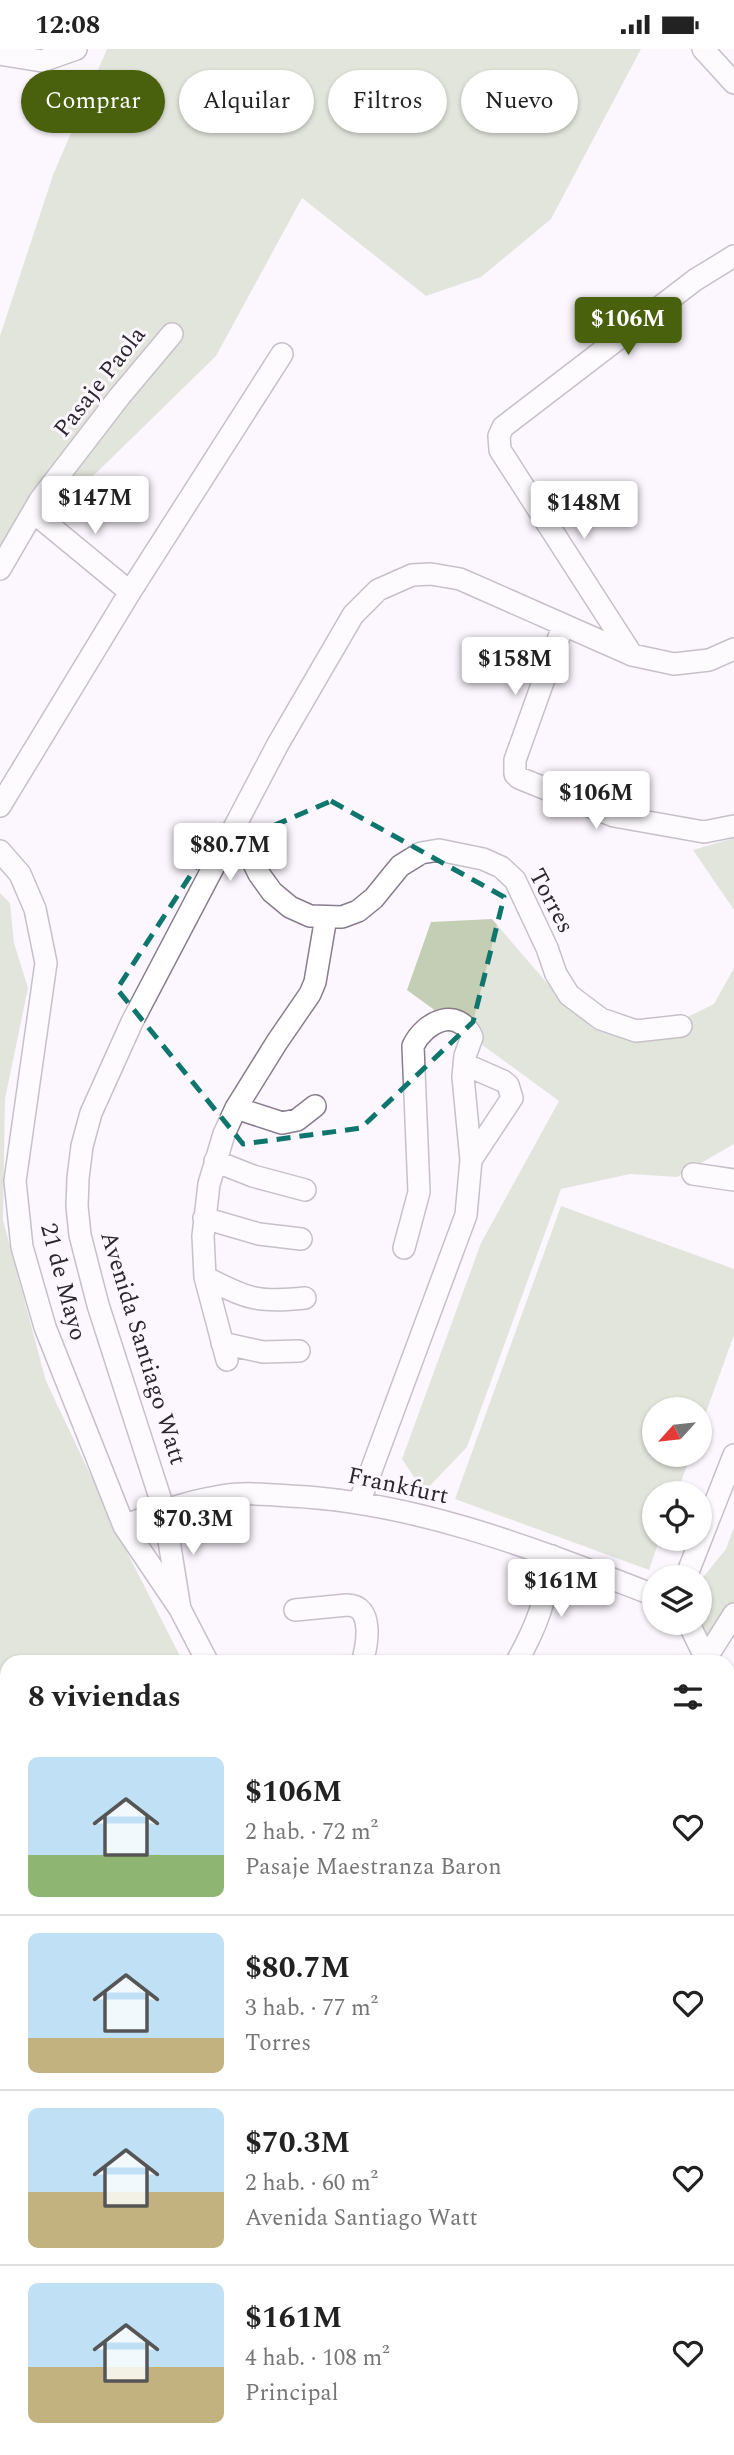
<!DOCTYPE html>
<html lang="es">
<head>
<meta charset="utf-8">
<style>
	body { margin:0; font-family:Spectral,serif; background:#f6f6f6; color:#222; height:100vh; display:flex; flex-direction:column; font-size:26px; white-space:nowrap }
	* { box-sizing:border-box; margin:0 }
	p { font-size:23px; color:#767676 }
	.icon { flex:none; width:38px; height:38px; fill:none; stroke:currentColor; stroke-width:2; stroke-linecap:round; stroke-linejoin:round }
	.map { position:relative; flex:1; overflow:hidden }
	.sheet { position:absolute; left:0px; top:1606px; width:735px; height:800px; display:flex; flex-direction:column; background:#fff; border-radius:21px 21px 0 0; box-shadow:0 2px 5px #0004 }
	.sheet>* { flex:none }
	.top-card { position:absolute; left:21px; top:21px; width:693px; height:63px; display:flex; gap:14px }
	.needle { width:46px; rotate:243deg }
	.controls { position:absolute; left:642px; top:1348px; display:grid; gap:14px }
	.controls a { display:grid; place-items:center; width:70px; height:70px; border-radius:50%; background:#fff; box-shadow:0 2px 5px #0004; font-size:35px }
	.price { position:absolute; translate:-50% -60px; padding:0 16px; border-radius:7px; background:#fff; color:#222; font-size:23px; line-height:46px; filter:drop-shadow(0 2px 4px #0008) }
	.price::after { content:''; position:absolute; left:50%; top:42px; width:21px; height:16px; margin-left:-10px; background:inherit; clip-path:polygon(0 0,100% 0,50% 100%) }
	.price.selected { background:#49600d; color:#fff }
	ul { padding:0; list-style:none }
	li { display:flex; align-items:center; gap:21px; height:175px; padding:0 28px }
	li+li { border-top:2px solid #e0e0e0 }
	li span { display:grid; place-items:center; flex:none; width:196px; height:140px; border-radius:10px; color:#555 }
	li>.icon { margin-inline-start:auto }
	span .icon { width:84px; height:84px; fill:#fffc; stroke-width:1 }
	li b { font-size:30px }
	h2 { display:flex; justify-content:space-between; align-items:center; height:84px; padding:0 28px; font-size:30px }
	.chip { padding:0 24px; border-radius:32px; background:#fff; box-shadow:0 2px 5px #0004; font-size:24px; line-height:63px }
	.chip.selected { background:#49600d; color:#fff }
	.status { display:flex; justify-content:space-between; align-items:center; height:49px; padding:0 35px; background:#fff; direction:ltr }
	.status svg { height:19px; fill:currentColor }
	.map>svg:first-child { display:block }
	.green { fill:#c4ceb4 }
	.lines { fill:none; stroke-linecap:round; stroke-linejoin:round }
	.minor-casing { stroke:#887c8d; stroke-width:24 }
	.minor { stroke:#fff; stroke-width:21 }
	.marked { fill:none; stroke:#0f766e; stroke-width:5; stroke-dasharray:14 9; stroke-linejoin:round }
	.labels { text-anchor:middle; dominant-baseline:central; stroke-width:6; stroke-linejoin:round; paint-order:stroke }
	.street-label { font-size:24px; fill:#2c272e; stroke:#fcf7fe }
</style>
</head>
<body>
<div class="status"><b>12:08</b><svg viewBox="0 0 49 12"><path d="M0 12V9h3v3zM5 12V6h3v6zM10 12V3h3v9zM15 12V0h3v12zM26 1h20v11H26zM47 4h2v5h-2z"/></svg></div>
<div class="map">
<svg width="734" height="2406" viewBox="0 0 734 2406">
	<rect width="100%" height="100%" fill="#fcf7fe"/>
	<path class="green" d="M107,0H641L551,170L481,228L426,247L302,149L216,307L2,516L0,512V287L53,126Z
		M734,789V861L693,801Z
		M0,844L10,854L14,894L28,939L5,1050L3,1171L46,1332L129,1507L183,1613L7,1614V2319L0,2321Z
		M492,870L565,955L657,983L714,955L734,919V1095L677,1128L630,1125L561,1140L467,1398L424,1443L402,1410L481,1194L559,1052L407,941L431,873Z
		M561,1157L734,1220V1286L700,1380V1360H654V1405H691L677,1444H654V1489H660L649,1521L455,1450Z
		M734,1478V1574L703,1591L693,1573H700V1532L726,1500Z
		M728,2308L734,2319V2406H713L711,2399H728Z
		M569,2399H646L644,2406H568Z"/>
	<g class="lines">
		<g class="minor-casing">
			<path id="minor" d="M703,0L734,34
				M0,5L42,12L76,0
				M33,463L130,543
				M0,520L40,451L120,347L172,285
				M563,577L515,711V725L519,729L614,767L704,783L734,777
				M632,606L500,401L499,387L503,378L695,231L734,207
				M0,757L130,543L282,305
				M235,777L259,825L272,843L290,858L310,867L342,868L358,862L374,849L400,817L421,804L439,801L483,810L501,818L515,831L547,899L556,925L569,946L601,970L636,982L681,977
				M0,802L20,825L35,860L46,914L15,1132L22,1198L45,1278L124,1477L180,1560L208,1614
				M464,1015L503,1032L508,1036L512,1049L471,1111
				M236,1059L282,1074L297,1071L315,1057
				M215,1112L253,1127L305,1141
				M693,1125L734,1131
				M204,1169L259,1185L301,1190
				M205,1228C247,1250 258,1254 305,1249
				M222,1294L263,1303L299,1302
				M227,1311L205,1228L203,1187L209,1135L224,1085L236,1059L277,993L310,945L315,933L326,868
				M359,1454L466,1166L471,1111L463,1028L465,1007L472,988C458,957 425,972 413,997L419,1143L404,1199
				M124,1477C154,1465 184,1453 216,1448C240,1443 266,1445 290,1447C418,1453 537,1501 654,1546
				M686,1528L734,1406
				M180,1560L164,1461L98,1256L80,1186L77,1157L78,1129L82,1097L91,1064L132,973L278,695L353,566L378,541L412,526L431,525L460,530L632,606L674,615L709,611L734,600
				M295,1561L347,1556C375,1556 367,1597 362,1614
				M688,1573L708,1614
				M707,1608L734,1565
				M516,1614C538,1575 546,1551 552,1507
				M728,1940L734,1949
				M0,2399L15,2406
				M499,2399L500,2406
				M83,2406L87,2399
				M414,2406L444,2399"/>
		</g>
		<use href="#minor" class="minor"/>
	</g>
	<path d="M0 0H734V2406H0ZM331,752L504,848L473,973L361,1079L243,1095L117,940L203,807Z" fill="#fcf7fe" fill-opacity=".55" fill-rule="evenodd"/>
	<path class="marked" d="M331,752L504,848L473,973L361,1079L243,1095L117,940L203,807Z"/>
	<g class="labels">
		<g class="street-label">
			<text transform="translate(100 333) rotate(-52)">Pasaje Paola</text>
			<text transform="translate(551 852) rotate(62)">Torres</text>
			<text transform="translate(63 1233) rotate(75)">21 de Mayo</text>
			<text transform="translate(143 1299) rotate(73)">Avenida Santiago Watt</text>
			<text transform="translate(398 1437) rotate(12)">Frankfurt</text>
		</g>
	</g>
</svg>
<div class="controls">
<a><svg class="needle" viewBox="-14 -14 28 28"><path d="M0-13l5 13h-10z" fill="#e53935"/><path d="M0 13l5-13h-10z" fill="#767676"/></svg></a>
<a><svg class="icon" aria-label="locate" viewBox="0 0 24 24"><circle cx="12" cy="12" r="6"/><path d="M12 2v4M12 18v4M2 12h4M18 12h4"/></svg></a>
<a><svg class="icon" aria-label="layers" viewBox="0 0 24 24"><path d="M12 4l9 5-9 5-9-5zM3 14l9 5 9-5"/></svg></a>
</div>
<b class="price selected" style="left:628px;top:308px">$106M</b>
<b class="price" style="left:95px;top:487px">$147M</b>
<b class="price" style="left:584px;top:492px">$148M</b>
<b class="price" style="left:515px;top:648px">$158M</b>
<b class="price" style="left:596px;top:782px">$106M</b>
<b class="price" style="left:230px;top:834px">$80.7M</b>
<b class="price" style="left:193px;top:1508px">$70.3M</b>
<b class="price" style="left:561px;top:1570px">$161M</b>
<div class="top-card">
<a class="chip selected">Comprar</a>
<a class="chip">Alquilar</a>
<a class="chip">Filtros</a>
<a class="chip">Nuevo</a>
</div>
<section class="sheet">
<h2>8 viviendas<svg class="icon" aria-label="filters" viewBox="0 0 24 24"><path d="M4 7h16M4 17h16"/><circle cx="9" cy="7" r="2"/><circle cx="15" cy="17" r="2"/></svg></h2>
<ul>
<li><span style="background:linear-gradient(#bfe0f5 70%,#8fb573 0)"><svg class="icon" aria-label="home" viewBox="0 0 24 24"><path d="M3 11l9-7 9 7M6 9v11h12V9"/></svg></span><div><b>$106M</b><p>2 hab. · 72 m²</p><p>Pasaje Maestranza Baron</p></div><svg class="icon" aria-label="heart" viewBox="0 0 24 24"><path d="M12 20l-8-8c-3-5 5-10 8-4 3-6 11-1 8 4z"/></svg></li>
<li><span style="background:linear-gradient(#bfe0f5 75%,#c2b280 0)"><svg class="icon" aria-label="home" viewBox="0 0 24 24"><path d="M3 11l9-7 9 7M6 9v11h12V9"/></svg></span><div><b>$80.7M</b><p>3 hab. · 77 m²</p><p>Torres</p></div><svg class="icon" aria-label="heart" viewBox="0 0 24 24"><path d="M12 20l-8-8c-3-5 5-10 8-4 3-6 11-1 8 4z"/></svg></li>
<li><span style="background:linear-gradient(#bfe0f5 60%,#c2b280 0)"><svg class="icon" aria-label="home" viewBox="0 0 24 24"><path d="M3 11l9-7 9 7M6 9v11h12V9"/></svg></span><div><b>$70.3M</b><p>2 hab. · 60 m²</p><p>Avenida Santiago Watt</p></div><svg class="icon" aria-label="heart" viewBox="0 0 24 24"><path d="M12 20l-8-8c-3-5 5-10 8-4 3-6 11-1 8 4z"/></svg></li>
<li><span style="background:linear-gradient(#bfe0f5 60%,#c2b280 0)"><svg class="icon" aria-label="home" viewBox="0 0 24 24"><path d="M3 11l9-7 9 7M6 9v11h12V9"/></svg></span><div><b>$161M</b><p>4 hab. · 108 m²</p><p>Principal</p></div><svg class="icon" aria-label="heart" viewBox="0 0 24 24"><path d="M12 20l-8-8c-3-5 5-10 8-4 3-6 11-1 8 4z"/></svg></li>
</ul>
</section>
</div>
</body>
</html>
